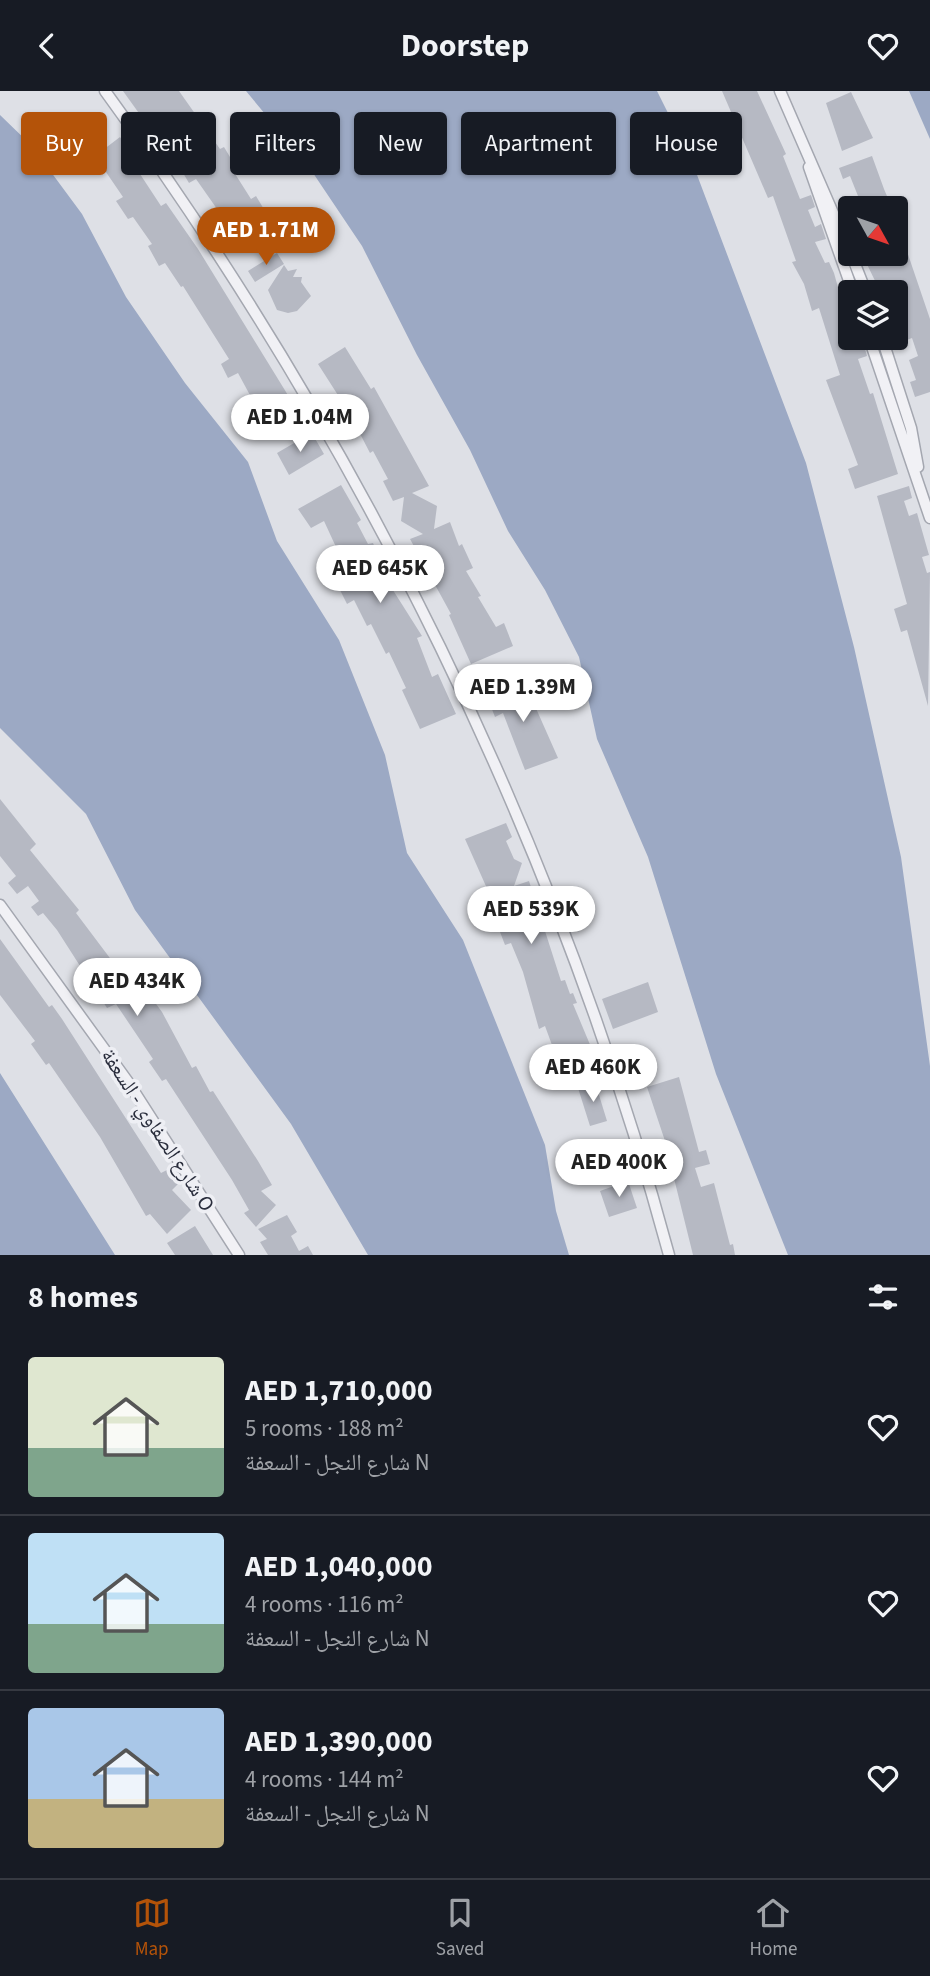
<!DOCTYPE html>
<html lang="en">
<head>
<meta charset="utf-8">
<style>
	body { margin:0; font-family:"Source Sans 3","Noto Naskh Arabic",sans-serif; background:#242831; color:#f1f3f6; height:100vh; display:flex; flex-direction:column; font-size:26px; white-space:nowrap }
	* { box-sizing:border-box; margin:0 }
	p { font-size:23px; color:#9ea1a6 }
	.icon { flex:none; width:38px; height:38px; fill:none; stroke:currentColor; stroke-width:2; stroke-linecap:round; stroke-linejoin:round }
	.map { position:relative; height:1164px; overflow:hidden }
	.side { display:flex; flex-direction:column; background:#171b24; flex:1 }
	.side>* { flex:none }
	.banner { position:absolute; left:21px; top:21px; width:889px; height:63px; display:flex; gap:14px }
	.needle { width:46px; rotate:130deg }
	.fabs { position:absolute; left:838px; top:105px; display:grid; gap:14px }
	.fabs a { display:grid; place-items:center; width:70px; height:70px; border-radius:7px; background:#171b24; box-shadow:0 2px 5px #0004; font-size:35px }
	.price { position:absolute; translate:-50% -60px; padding:0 16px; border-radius:24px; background:#fff; color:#222; font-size:23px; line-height:46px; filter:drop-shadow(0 2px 4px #0008) }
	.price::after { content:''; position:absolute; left:50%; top:42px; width:21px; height:16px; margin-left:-10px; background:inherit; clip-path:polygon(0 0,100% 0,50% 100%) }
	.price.selected { background:#b45309; color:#fff }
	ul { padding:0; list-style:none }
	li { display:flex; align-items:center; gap:21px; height:175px; padding:0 28px }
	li+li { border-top:2px solid #363941 }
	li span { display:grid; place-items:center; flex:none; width:196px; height:140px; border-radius:7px; color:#555 }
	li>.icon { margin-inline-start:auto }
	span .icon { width:84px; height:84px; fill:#fffc; stroke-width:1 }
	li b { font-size:30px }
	h2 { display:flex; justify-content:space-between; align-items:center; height:84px; padding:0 28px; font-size:30px }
	.chip { padding:0 24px; border-radius:7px; background:#171b24; box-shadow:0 2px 5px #0004; font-size:24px; line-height:63px }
	.chip.selected { background:#b45309; color:#fff }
	header { display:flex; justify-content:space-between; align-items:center; height:91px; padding:0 28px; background:#171b24; font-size:32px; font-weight:700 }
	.dock { display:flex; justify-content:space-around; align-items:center; height:98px; border-top:2px solid #363941; background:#171b24; font-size:19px; color:#9ea1a6 }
	.dock a { display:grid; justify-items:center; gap:4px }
	.dock .selected { color:#b45309 }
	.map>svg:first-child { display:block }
	.water { fill:#9ca9c4 }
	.building { fill:#b6b9c3 }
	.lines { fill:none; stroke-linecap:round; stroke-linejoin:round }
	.minor-casing { stroke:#a4a7b0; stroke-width:13 }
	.minor { stroke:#f1f1f5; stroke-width:10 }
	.labels { text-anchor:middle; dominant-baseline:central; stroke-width:7; stroke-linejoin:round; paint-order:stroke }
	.street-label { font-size:21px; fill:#292d3c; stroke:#eeeff4 }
</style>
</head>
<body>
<header><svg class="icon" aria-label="back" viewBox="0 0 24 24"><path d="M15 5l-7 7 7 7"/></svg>Doorstep<svg class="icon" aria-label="heart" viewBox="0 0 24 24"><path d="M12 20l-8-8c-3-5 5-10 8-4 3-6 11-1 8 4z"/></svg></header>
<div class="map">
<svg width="930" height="1164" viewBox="0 0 930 1164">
	<rect width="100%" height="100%" fill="#dee0e6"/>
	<path class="water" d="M246,0H657L691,68L806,372L854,556L901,766L930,975V1164H788L716,983L648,766L597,648L579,566L545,499L508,440L470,359L417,264L362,155L309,76Z
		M909,0H930V48Z
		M0,24L31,54L82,123L126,206L185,292L248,371L277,450L339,549L385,664L407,762L463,849L545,1054L556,1120L569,1164H368L291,1033L135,819L86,723L0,637Z
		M0,982L115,1164H0Z"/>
	<path class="building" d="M123,0H179L220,58L224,56L236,76L232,78L251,108L256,105L268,125L236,145L196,88L189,92L183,82L189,78L151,28L146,32Z
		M722,0H757L786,63L783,65L800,108L811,104L815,116L808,119L815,136L821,133L826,148L815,151L825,172L829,171L834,182L846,225L850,224V247H862L867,265L858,268L870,303L873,302L898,383L855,398L848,378L858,374L826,289L840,284L819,217L812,220L804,193L792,171L796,170L773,105L768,107Z
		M851,1L873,47L842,60L826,12Z
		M120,46L144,80L140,83L161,115L166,112L198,158L294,314L264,330L238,282L228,287L221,273L229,268L183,195L181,196L165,172L159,175L148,155L152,153L133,126L128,128L116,110L123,106L95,65Z
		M872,65L884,98L892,117H854L850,108L858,105L850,85L843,88L839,77Z
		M897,131L930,228V301L915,306L910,291L916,289L909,269L918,265L912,247L896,253V213L899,212L896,201L893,194L879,198L862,163H896Z
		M277,162L284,173L255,191L248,180Z
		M284,174L288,180L297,178L293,186H302L301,191L311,205L297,220L288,222L277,219L268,199Z
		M345,256L371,298L374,296L429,395L412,402L437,415L434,438L450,431L459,455L462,453L473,477L466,480L481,505L478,506L496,536L504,532L513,555L471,573L449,524L451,523L410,448L423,443L401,430L404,406L393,410L383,390L388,388L373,360L370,362L356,335L350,339L337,316L343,312L318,273Z
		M308,344H313L324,363L289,384L277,362Z
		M341,394L361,429L357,432L368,453L373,452L391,496L422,545L417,547L432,586L438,583L456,623L420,638L402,599L406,597L389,561L386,563L371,533L367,535L354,509L347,513L335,489L348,482L324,430L311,437L298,418Z
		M909,395L912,407L904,410L909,425L917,422L929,464L922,466L927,482L930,481L928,615L907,539L901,541L894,518L907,513L877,405Z
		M523,588L558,667L525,679L503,622L495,626L486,603Z
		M0,708L36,753L30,759L79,819L76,822L140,907L148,902L162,921L192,977L196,975L210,1001L213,1000L258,1070L272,1094L261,1100L276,1114L256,1136L244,1122L249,1119L232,1089L166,988L162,990L149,971L153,968L116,913L107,917L57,839L43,822L38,825L31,816L39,810L28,795L17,803L8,792L16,785L0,765Z
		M506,732L512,746L506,750L514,768L522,772L514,795L529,790L561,890L565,889L570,903L573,902L577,912L573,913L596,968L566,979L560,964L556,965L545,935L539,938L523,881L511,852L505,854L497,833L502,831L491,800L489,802L465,748Z
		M0,848L49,916L52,914L62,928L161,1082L169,1078L178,1093L172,1099L191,1119L167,1143L150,1123L146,1125L100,1046L49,972L46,974L31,953L35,950L0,904Z
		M648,891L658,921L613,938L602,908Z
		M679,986L699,1061L706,1059L710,1073L695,1077L701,1096L714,1092L730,1154L733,1153L735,1164H693L664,1047L647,996Z
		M595,991L607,1030L590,1035L578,997Z
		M628,1090L637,1117L609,1126L600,1100Z
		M287,1124L297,1141L291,1145L299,1160L308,1155L313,1164H268L260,1151L267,1148L258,1138Z
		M195,1135L213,1164H175L167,1152Z"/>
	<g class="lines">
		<g class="minor-casing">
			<path id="minor" d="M105,0C360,349 556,746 669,1164
				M780,0L850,161
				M809,76L853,201
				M851,163L866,201
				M869,247L930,427
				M882,247L911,337L918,376
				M0,814L128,991L239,1164"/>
		</g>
		<use href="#minor" class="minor"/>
	</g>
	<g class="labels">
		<g class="street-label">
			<text transform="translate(158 1039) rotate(57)">شارع الصفاوي - السعفة O</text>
		</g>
	</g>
</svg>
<div class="fabs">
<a><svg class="needle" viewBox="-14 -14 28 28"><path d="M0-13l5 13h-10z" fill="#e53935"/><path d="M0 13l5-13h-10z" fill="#9ea1a6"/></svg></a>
<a><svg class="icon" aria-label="layers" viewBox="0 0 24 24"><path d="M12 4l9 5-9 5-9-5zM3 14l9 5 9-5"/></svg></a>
</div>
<b class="price selected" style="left:266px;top:176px">AED 1.71M</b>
<b class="price" style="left:300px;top:363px">AED 1.04M</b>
<b class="price" style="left:380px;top:514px">AED 645K</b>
<b class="price" style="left:523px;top:633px">AED 1.39M</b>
<b class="price" style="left:531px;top:855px">AED 539K</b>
<b class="price" style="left:137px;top:927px">AED 434K</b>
<b class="price" style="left:593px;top:1013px">AED 460K</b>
<b class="price" style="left:619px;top:1108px">AED 400K</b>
<div class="banner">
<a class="chip selected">Buy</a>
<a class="chip">Rent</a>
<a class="chip">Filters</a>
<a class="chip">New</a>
<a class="chip">Apartment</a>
<a class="chip">House</a>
</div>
</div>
<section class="side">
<h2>8 homes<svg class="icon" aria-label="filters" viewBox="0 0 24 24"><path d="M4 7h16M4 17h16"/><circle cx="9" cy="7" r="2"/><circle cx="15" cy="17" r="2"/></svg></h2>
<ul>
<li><span style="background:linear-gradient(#dfe7d0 65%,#7fa58c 0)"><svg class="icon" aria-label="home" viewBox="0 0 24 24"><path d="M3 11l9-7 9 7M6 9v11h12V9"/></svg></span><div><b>AED 1,710,000</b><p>5 rooms · 188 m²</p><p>شارع النجل - السعفة N</p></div><svg class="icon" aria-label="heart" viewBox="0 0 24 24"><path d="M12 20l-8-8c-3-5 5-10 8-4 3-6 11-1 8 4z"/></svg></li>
<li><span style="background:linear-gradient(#bfe0f5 65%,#7fa58c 0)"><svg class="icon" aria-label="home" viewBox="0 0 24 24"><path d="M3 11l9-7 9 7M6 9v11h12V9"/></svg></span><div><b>AED 1,040,000</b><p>4 rooms · 116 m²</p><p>شارع النجل - السعفة N</p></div><svg class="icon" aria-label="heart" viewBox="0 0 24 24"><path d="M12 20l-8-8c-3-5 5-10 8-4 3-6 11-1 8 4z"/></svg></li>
<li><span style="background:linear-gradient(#a9c7e8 65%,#c2b280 0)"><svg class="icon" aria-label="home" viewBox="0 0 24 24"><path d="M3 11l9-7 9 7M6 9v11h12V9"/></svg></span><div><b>AED 1,390,000</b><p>4 rooms · 144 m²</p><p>شارع النجل - السعفة N</p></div><svg class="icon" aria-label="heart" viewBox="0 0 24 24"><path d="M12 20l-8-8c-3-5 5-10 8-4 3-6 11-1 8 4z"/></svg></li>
</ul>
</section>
<nav class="dock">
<a class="selected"><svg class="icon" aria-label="map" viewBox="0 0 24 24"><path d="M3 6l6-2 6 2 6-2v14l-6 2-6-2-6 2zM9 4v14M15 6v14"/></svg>Map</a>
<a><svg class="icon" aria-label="saved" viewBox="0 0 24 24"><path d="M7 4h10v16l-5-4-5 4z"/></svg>Saved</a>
<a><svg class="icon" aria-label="home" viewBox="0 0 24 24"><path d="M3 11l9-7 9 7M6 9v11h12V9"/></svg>Home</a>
</nav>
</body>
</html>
